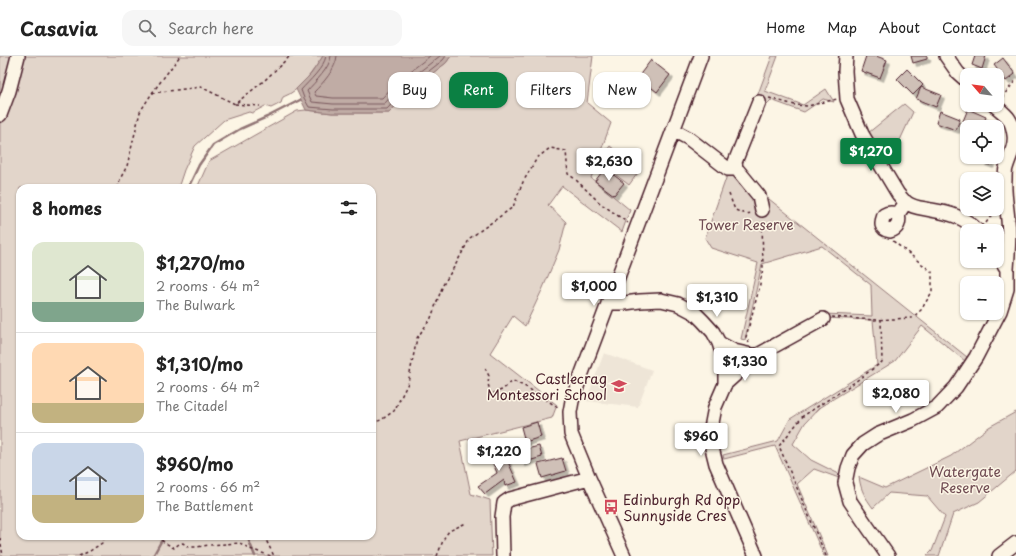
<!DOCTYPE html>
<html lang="en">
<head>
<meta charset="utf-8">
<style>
	body { margin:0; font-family:"Playpen Sans",sans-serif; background:#f6f6f6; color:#222; height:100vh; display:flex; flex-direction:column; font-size:15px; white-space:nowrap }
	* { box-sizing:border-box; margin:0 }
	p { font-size:13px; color:#767676 }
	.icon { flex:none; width:22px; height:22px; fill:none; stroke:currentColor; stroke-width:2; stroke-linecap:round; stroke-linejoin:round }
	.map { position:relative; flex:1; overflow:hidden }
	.panel { position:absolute; left:16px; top:128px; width:360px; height:356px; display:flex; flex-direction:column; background:#fff; border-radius:12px; box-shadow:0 1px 3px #0004 }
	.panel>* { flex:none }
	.top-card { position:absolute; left:388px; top:16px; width:380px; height:36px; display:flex; gap:8px }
	.needle { width:26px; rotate:298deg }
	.fabs { position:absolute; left:960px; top:12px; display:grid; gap:8px }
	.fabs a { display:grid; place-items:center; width:44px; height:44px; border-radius:8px; background:#fff; box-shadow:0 1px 3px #0004; font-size:20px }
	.price { position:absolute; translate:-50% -34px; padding:0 9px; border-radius:4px; background:#fff; color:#222; font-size:13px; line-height:26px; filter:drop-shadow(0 1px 2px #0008) }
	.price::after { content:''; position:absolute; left:50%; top:24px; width:12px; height:9px; margin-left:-6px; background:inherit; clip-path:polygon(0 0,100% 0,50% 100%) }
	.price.active { background:#0b8043; color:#fff }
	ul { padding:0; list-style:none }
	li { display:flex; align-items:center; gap:12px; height:100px; padding:0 16px }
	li+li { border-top:1px solid #e0e0e0 }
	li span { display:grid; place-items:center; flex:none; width:112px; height:80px; border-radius:12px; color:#555 }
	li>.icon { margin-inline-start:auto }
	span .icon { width:48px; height:48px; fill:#fffc; stroke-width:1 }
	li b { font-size:17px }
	h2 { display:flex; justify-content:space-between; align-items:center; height:48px; padding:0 16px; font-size:17px }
	.chip { padding:0 14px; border-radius:12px; background:#fff; box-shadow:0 1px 3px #0004; font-size:14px; line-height:36px }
	.chip.active { background:#0b8043; color:#fff }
	header { display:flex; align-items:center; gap:24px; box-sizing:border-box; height:56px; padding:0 20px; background:#fff; border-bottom:1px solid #e0e0e0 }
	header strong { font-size:19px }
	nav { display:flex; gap:22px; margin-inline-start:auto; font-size:14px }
	.search { width:280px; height:36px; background:#f6f6f6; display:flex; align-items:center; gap:10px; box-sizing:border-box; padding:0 14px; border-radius:12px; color:#767676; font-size:15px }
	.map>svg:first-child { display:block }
	.built { fill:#eee5d7 }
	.green { fill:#e2d5ca; stroke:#967a7a }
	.water { fill:#c0aca5; stroke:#917474 }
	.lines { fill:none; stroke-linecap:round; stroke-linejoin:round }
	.shore { stroke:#79575c; stroke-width:1 }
	.stream { stroke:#917474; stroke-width:2.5 }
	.building { fill:#cfc0b7; stroke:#4a1f2b; filter:url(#shadow) }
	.minor-casing { stroke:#4a1f2b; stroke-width:16 }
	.path { stroke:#4a1f2b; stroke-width:1.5; stroke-dasharray:3 3; stroke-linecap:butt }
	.minor { stroke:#fcf5e5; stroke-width:13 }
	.labels { text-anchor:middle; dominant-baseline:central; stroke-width:3; stroke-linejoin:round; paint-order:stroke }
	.park-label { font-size:14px; fill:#704c53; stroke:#fcf5e5 }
	.poi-label { font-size:14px; fill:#4a1f2b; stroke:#fcf5e5; text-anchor:end }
</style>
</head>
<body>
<header>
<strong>Casavia</strong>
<div class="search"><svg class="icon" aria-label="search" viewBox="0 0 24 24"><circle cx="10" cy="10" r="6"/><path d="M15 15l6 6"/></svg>Search here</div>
<nav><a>Home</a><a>Map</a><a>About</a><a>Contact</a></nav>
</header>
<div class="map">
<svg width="1016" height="500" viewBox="0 0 1016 500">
	<defs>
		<filter id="shadow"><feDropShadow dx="3.5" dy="3.5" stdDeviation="0" flood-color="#0004"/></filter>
	</defs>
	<rect width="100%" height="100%" fill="#fcf5e5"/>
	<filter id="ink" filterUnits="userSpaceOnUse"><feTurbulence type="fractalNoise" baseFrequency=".025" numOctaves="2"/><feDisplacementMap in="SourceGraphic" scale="8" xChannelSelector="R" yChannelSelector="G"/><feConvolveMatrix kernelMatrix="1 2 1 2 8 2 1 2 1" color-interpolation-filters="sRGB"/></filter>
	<g filter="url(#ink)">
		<path class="built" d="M604,297L652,314L638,351L586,345Z"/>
		<path class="green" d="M0,0H323C313,15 300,35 283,41L281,47L271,52L265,50L252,57L249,56L224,64L195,90L184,114L178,132H20V480H372V132H197L209,105L297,55L306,54L332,57H389L408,36L446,7L451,0H593L587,47L611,67L591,122L630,154L622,176L562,130L548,149L566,166L559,194L543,232L525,270L513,260L490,297L557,349L552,362L460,385L471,438L490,444L492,500H0Z
			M772,0H778L765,35L803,49L826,33L834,46L823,43L804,56L771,44L756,59L751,57Z
			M904,48L913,56L890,106L868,77Z
			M610,90L640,114L629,129L598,105Z
			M731,108L764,139L967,301L965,305L922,270L895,305L820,351L805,367L793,388L811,404L839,418V422L814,413L797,428L828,500H824L775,390L724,403L723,399L778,385L790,363L877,309L873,264L823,262L824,258L872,260L871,229L822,190L762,208L745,284L741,283L758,207L711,192L705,182Z
			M1016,356V415L979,446L953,458L939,500H927L932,495L945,461L927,440L889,437L873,452C865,441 861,435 859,421L885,432L951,400L989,371Z"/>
		<path class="water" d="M323,0H451L446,7L408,36L389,57H332L306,54L296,33L311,18Z"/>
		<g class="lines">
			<path class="shore" d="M326,0C324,12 309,25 301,34L304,42L309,51L333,53H387L406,33L443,4L446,0
				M331,0C330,12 315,26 307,35L312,46L333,48H384L402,29L440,0
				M337,0C336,13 323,27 314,36L316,40L333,42H382L399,24L430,0"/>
			<path class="stream" d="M188,132L199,109L213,89L240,73L267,61L300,44
				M247,480L255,500
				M153,500L164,480"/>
		</g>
		<path class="building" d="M866,0H876L887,4L880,22L861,15Z
			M911,0H927V3L913,7Z
			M975,0H986L982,13L972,9Z
			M1003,2L1015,18L1006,25L994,9Z
			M651,4L670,19L657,36L638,21Z
			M907,13L923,29L913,39L897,23Z
			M921,31L941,39L936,51L916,43Z
			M968,53L986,61L982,71H977L963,65Z
			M940,55L960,63L956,74L936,67Z
			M984,101H992L990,109L982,106Z
			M605,112L624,127L614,139L595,125Z
			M537,366L541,381L525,386L521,371Z
			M499,390L502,400L505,399L517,426L505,430L504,424L485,438L478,430L497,417L488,395Z
			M539,390L542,401L522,407L519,395Z
			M562,402L566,415L542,422L538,408Z"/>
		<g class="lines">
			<g class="minor-casing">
				<path id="minor" d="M846,0L845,15L847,43L862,78L898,138C901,141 903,145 907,147C914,152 922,152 931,154C949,157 965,161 978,175
					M946,0L958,17L967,25
					M994,49C1006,59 1012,62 1014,79C1016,90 1009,101 1006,112C1005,115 1005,120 1005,124C1004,138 1007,150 1008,164C1010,180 1008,197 1007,213
					M0,59L9,35L18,0
					M673,74L688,82L728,113H732L736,112L759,140L762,154
					M736,112L735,106L759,46
					M898,158C893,157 889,156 884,159C881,167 880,173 890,175C898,173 900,166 898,158L906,146
					M608,247H625L640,245L661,244L678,248L695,257L703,265L713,276L719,287L734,295L756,300L823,263
					M719,287L724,303L725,316V328L715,351L711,372L712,392L716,408L756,500
					M725,328L756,300
					M503,500L502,461L504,447L510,443L578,425L589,422
					M624,500L589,422L571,378L570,356L572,345L579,325L701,0
					M888,500L865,467L850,445L845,427L848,412L853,399L863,388L877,379L913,364L937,351L956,331L976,301L1000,255L1007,233V213L997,198
					M999,500L1016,487"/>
			</g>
			<path class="path" d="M152,37L201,31L235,48L265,24L290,0
				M769,42L795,49L808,50L837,43
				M1002,42L1003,40L1016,24
				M235,48L260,50
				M118,132L120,123L127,110L140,56L152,37L180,0
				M729,138L735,154L746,158L752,157
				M986,167L996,153
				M832,261L874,264L912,262L921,254L932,236V216L893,185
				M749,287L746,281L759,233L763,212L762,164
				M485,312L489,320L488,328L491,338L502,334L513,325L526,331L559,352H560
				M372,367L381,364L394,355L408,327L417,282L431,262L443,229L456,208L470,182L513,151L523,126L537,102L550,92L566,95L568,118L575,123L600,147L628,167
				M158,480L159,483L174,492L179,488L183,487L188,491H197L209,489L240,487L250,493L271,500
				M264,480L274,500
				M0,482L3,500
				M79,500L90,495L102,487L105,480
				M437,500L444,482L449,475L466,467
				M826,500L779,390L803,360L852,328L882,306L881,264"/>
			<use href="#minor" class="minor"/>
		</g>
	</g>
	<defs>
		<g id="school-bare" transform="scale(1.2)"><path d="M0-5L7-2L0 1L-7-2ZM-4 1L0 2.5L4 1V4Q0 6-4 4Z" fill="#d1495b" stroke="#fcf5e5" stroke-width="2.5" paint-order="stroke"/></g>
		<g id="bus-bare" transform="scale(1.2)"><path d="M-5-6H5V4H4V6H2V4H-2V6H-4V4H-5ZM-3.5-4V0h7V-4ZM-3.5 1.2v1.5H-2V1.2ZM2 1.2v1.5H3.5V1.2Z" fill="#d1495b" stroke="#fcf5e5" stroke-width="2.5" paint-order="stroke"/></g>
	</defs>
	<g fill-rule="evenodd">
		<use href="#school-bare" x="619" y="330"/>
		<use href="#bus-bare" x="611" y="451"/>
	</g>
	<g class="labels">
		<g class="park-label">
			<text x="746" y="168">Tower Reserve</text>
			<text x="965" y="415">Watergate<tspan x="965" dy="16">Reserve</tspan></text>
		</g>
		<g class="poi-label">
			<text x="607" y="322">Castlecrag<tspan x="607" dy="16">Montessori School</tspan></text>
			<text x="623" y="443" text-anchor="start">Edinburgh Rd opp<tspan x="623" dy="16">Sunnyside Cres</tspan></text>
		</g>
	</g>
</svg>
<div class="fabs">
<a><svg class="needle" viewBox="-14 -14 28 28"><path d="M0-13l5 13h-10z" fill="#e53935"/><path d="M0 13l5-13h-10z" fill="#767676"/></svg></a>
<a><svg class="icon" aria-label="locate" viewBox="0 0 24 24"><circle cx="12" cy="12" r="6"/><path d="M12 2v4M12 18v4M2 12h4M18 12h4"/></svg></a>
<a><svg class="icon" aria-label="layers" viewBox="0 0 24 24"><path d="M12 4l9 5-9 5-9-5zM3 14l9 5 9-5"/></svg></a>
<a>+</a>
<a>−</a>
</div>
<b class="price active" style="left:871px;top:116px">$1,270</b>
<b class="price" style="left:609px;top:126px">$2,630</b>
<b class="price" style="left:594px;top:251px">$1,000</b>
<b class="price" style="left:717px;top:262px">$1,310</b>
<b class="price" style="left:745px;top:326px">$1,330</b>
<b class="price" style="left:896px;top:358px">$2,080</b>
<b class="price" style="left:701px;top:401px">$960</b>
<b class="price" style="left:499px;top:416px">$1,220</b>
<div class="top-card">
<a class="chip">Buy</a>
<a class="chip active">Rent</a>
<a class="chip">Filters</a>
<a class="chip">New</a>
</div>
<section class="panel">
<h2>8 homes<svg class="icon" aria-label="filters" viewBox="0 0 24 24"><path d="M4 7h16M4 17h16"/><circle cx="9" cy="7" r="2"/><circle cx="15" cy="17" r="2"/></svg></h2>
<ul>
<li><span style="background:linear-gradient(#dfe7d0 75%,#7fa58c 0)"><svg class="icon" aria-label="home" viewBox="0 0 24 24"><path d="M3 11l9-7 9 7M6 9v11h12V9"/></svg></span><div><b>$1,270/mo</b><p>2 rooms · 64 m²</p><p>The Bulwark</p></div></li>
<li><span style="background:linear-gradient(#ffd9b3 75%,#c2b280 0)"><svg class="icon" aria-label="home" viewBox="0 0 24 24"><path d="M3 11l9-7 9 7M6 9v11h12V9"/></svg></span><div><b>$1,310/mo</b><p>2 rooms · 64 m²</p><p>The Citadel</p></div></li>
<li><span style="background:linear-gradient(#c9d6e8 65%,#c2b280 0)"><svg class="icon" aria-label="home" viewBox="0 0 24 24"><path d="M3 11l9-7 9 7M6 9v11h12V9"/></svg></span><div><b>$960/mo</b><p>2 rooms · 66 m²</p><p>The Battlement</p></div></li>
</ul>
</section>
</div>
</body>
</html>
